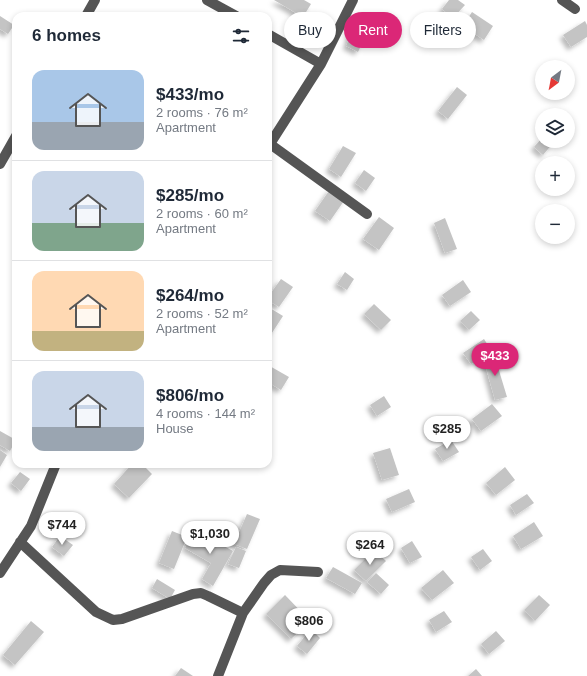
<!DOCTYPE html>
<html lang="en">
<head>
<meta charset="utf-8">
<style>
	body { margin:0; font-family:Arial,sans-serif; background:#f6f6f7; color:#1f2937; height:100vh; display:flex; flex-direction:column; font-size:15px; white-space:nowrap }
	* { box-sizing:border-box; margin:0 }
	p { font-size:13px; color:#747a83 }
	.icon { flex:none; width:22px; height:22px; fill:none; stroke:currentColor; stroke-width:2; stroke-linecap:round; stroke-linejoin:round }
	.map { position:relative; flex:1; overflow:hidden }
	.panel { position:absolute; left:12px; top:12px; width:260px; height:456px; display:flex; flex-direction:column; background:#fff; border-radius:12px; box-shadow:0 2px 6px #0003 }
	.panel>* { flex:none }
	.hud { position:absolute; left:284px; top:12px; width:243px; height:36px; display:flex; gap:8px }
	.needle { width:26px; rotate:212deg }
	.controls { position:absolute; left:535px; top:60px; display:grid; gap:8px }
	.controls a { display:grid; place-items:center; width:40px; height:40px; border-radius:50%; background:#fff; box-shadow:0 2px 6px #0003; font-size:20px }
	.price { position:absolute; translate:-50% -34px; padding:0 9px; border-radius:14px; background:#fff; color:#222; font-size:13px; line-height:26px; filter:drop-shadow(0 1px 2px #0008) }
	.price::after { content:''; position:absolute; left:50%; top:24px; width:12px; height:9px; margin-left:-6px; background:inherit; clip-path:polygon(0 0,100% 0,50% 100%) }
	.price.on { background:#db2777; color:#fff }
	ul { padding:0; list-style:none }
	li { display:flex; align-items:center; gap:12px; height:100px; padding:0 20px }
	li+li { border-top:1px solid #e0e1e3 }
	li span { display:grid; place-items:center; flex:none; width:112px; height:80px; border-radius:12px; color:#555 }
	li>.icon { margin-inline-start:auto }
	span .icon { width:48px; height:48px; fill:#fffc; stroke-width:1 }
	li b { font-size:17px }
	h2 { display:flex; justify-content:space-between; align-items:center; height:48px; padding:0 20px; font-size:17px }
	.pill { padding:0 14px; border-radius:18px; background:#fff; box-shadow:0 2px 6px #0003; font-size:14px; line-height:36px }
	.pill.on { background:#db2777; color:#fff }
	.map>svg:first-child { display:block }
	.building { fill:#c4c4c4; filter:url(#shadow) }
	.lines { fill:none; stroke-linecap:round; stroke-linejoin:round }
	.minor { stroke:#555; stroke-width:10 }
</style>
</head>
<body>
<div class="map">
<svg width="587" height="676" viewBox="0 0 587 676">
	<defs>
		<filter id="shadow"><feDropShadow dx="-3.5" dy="3.5" stdDeviation="2" flood-color="#0004"/></filter>
	</defs>
	<rect width="100%" height="100%" fill="#fff"/>
	<path class="building" d="M274,0H304L311,4L303,17Z
		M449,0H458L465,5L453,18L442,9Z
		M472,12L493,26L484,40L463,26Z
		M0,16L14,25L8,34L0,29Z
		M585,21L587,25V37L571,47L563,35Z
		M356,23L369,29L358,52L346,46Z
		M457,87L467,95L448,119L438,111Z
		M542,138V141H551L553,143L543,155L534,147Z
		M343,146L356,153L341,177L329,169Z
		M364,170L375,178L366,191L355,183Z
		M331,188L346,198L330,221L315,211Z
		M379,217L394,228L379,250L363,239Z
		M445,218L457,249L445,253L434,223Z
		M345,272L354,279L347,290L337,284Z
		M281,279L293,287L279,307L268,300V297Z
		M463,280L471,292L450,306L442,295Z
		M374,304L391,320L381,330L364,314Z
		M270,308L283,316L268,339V310Z
		M471,311L480,320L469,330L460,321Z
		M484,339L491,350L471,364L463,353Z
		M494,354L507,397L495,400L483,357Z
		M268,365L289,377L281,390L268,382Z
		M384,396L391,407L377,416L370,405Z
		M492,404L502,416L481,431L472,419Z
		M0,431L16,440L10,451L0,445Z
		M451,440L459,452L443,461L435,449Z
		M390,448L399,475L382,480L373,453Z
		M0,450L7,455L0,467Z
		M132,464H142L152,474L129,498L114,484Z
		M505,467L515,480L496,495L486,483Z
		M20,472L30,479L21,491L11,483Z
		M409,489L415,502L392,512L386,499Z
		M527,494L534,503L516,515L510,505Z
		M247,514L260,519L247,549L234,544Z
		M534,522L543,536L521,549L513,536Z
		M195,530L233,551L213,586L202,579L211,563L185,548Z
		M172,531L187,537L174,569L159,563Z
		M60,536L73,545L64,556L52,547Z
		M412,541L422,557L410,563L401,548Z
		M236,547L246,551L239,568L228,564Z
		M483,549L492,561L480,570L471,557Z
		M374,550L386,561L366,581L354,570Z
		M333,567L362,583L355,594L326,578Z
		M443,570L454,583L432,600L421,588Z
		M376,573L389,585L381,594L367,582Z
		M157,579L175,590L170,599L152,588Z
		M285,595L310,621L291,639L266,614Z
		M539,595L550,605L535,621L524,610Z
		M444,611L452,622L436,632L429,620Z
		M31,621L44,632L15,665L3,655Z
		M311,629L320,638L307,654L297,646Z
		M496,631L505,641L489,654L481,644Z
		M181,668L193,676H175Z
		M476,669L482,676H468Z"/>
	<g class="lines">
		<path class="minor" d="M207,0L236,16
			M562,0L575,9
			M86,16L95,0
			M268,34L321,64
			M270,144L367,214
			M268,147L321,64L353,0
			M0,164L16,136
			M20,542L96,612L113,620L122,619L193,594L201,593L208,596L243,613
			M0,573L31,526L56,464
			M218,676L243,613L264,583L271,575L280,570L318,572"/>
	</g>
</svg>
<div class="controls">
<a><svg class="needle" viewBox="-14 -14 28 28"><path d="M0-13l5 13h-10z" fill="#e53935"/><path d="M0 13l5-13h-10z" fill="#747a83"/></svg></a>
<a><svg class="icon" aria-label="layers" viewBox="0 0 24 24"><path d="M12 4l9 5-9 5-9-5zM3 14l9 5 9-5"/></svg></a>
<a>+</a>
<a>−</a>
</div>
<b class="price on" style="left:495px;top:377px">$433</b>
<b class="price" style="left:447px;top:450px">$285</b>
<b class="price" style="left:62px;top:546px">$744</b>
<b class="price" style="left:210px;top:555px">$1,030</b>
<b class="price" style="left:370px;top:566px">$264</b>
<b class="price" style="left:309px;top:642px">$806</b>
<div class="hud">
<a class="pill">Buy</a>
<a class="pill on">Rent</a>
<a class="pill">Filters</a>
</div>
<section class="panel">
<h2>6 homes<svg class="icon" aria-label="filters" viewBox="0 0 24 24"><path d="M4 7h16M4 17h16"/><circle cx="9" cy="7" r="2"/><circle cx="15" cy="17" r="2"/></svg></h2>
<ul>
<li><span style="background:linear-gradient(#a9c7e8 65%,#9aa5b1 0)"><svg class="icon" aria-label="home" viewBox="0 0 24 24"><path d="M3 11l9-7 9 7M6 9v11h12V9"/></svg></span><div><b>$433/mo</b><p>2 rooms · 76 m²</p><p>Apartment</p></div></li>
<li><span style="background:linear-gradient(#c9d6e8 65%,#7fa58c 0)"><svg class="icon" aria-label="home" viewBox="0 0 24 24"><path d="M3 11l9-7 9 7M6 9v11h12V9"/></svg></span><div><b>$285/mo</b><p>2 rooms · 60 m²</p><p>Apartment</p></div></li>
<li><span style="background:linear-gradient(#ffd9b3 75%,#c2b280 0)"><svg class="icon" aria-label="home" viewBox="0 0 24 24"><path d="M3 11l9-7 9 7M6 9v11h12V9"/></svg></span><div><b>$264/mo</b><p>2 rooms · 52 m²</p><p>Apartment</p></div></li>
<li><span style="background:linear-gradient(#c9d6e8 70%,#9aa5b1 0)"><svg class="icon" aria-label="home" viewBox="0 0 24 24"><path d="M3 11l9-7 9 7M6 9v11h12V9"/></svg></span><div><b>$806/mo</b><p>4 rooms · 144 m²</p><p>House</p></div></li>
</ul>
</section>
</div>
</body>
</html>
